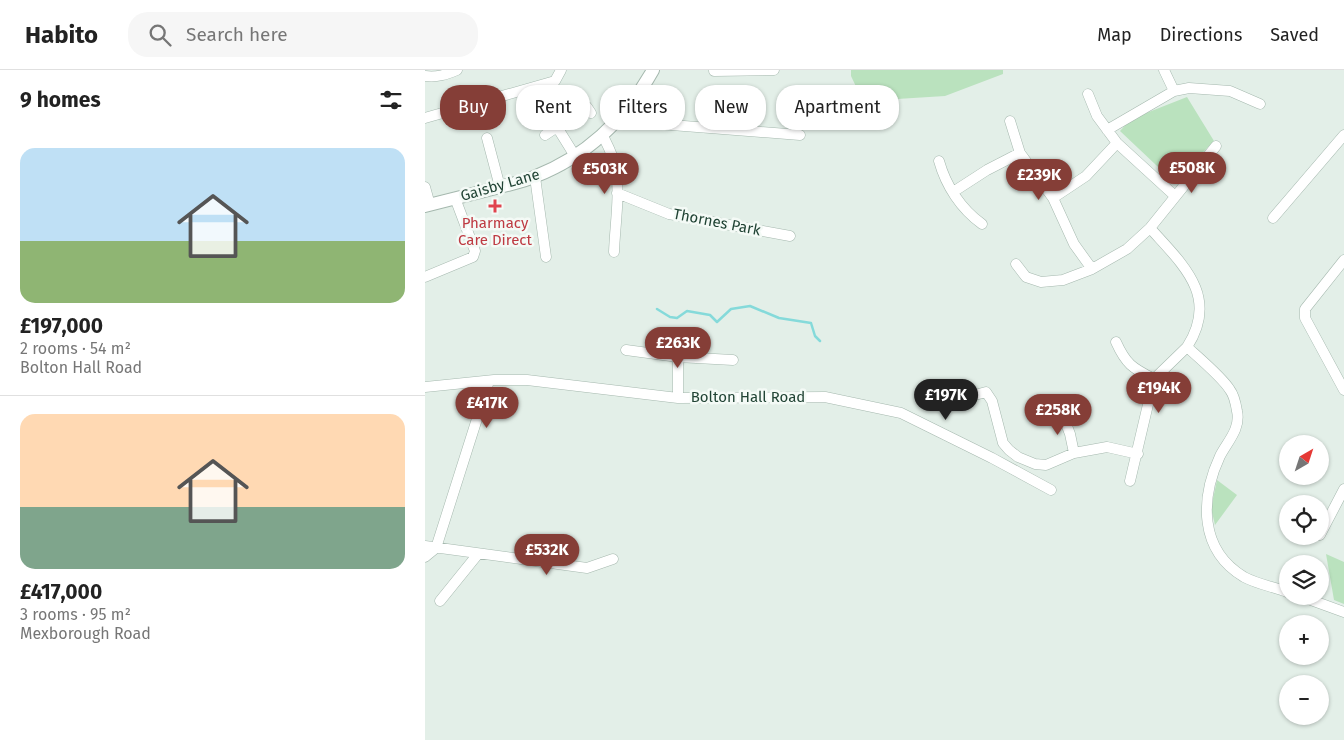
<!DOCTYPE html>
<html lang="en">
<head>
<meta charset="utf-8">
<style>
	body { margin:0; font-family:"Fira Sans",sans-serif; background:#f6f6f6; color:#222; height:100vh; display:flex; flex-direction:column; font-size:19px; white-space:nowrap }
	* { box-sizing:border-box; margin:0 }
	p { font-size:16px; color:#767676 }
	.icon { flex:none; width:28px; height:28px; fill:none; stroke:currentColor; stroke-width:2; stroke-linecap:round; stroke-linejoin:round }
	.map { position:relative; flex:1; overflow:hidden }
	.details { display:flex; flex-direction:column; background:#fff; width:425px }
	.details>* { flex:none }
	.guide { position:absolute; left:15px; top:15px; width:475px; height:45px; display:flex; gap:10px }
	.needle { width:32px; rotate:39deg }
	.fabs { position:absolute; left:854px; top:365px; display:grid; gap:10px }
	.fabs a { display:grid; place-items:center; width:50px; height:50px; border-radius:50%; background:#fff; box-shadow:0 1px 4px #0004; font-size:25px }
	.price { position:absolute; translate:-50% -42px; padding:0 11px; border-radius:18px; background:#853e37; color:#fff; font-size:16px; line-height:32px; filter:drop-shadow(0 1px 2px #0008) }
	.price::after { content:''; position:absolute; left:50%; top:30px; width:15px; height:11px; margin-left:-8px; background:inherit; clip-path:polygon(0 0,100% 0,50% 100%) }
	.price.current { background:#222; color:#fff }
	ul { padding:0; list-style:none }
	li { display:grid; align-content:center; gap:10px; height:265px; padding:0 20px }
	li+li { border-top:1px solid #e0e0e0 }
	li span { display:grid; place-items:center; height:155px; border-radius:15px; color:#555 }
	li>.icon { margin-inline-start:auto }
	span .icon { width:90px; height:90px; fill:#fffc; stroke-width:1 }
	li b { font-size:21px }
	h2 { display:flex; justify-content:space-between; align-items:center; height:60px; padding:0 20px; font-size:21px }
	.chip { padding:0 18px; border-radius:20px; background:#fff; box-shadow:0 1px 4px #0004; font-size:18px; line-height:45px }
	.chip.current { background:#853e37; color:#fff }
	header { display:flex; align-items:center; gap:30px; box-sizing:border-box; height:70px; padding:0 25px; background:#fff; border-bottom:1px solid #e0e0e0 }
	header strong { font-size:24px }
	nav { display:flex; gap:28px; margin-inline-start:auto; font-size:18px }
	.search { width:350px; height:45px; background:#f6f6f6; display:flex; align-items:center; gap:12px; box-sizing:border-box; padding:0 18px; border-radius:20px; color:#767676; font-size:19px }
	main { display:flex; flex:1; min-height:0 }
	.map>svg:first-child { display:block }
	.green { fill:#bae2be }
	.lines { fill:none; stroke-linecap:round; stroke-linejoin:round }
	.stream { stroke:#85dada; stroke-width:2.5 }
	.minor-casing { stroke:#a5b8ae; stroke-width:11 }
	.tertiary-casing { stroke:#a5b8ae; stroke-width:14 }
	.minor { stroke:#fff; stroke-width:10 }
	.tertiary { stroke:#fff; stroke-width:12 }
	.health-dot { fill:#e0444e; stroke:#f4faf6; stroke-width:2 }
	.labels { text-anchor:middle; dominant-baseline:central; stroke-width:5; stroke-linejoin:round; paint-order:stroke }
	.street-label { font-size:15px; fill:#204334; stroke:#f4faf6 }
	.health-label { font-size:15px; fill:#be3a42; stroke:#f4faf6 }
</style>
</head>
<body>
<header>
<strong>Habito</strong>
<div class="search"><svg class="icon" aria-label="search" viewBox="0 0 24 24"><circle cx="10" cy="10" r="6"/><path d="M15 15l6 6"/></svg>Search here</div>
<nav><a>Map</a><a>Directions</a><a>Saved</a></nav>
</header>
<main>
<section class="details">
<h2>9 homes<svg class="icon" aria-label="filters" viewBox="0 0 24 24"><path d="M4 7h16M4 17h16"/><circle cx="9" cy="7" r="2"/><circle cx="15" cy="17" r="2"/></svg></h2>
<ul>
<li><span style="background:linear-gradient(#bfe0f5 60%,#8fb573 0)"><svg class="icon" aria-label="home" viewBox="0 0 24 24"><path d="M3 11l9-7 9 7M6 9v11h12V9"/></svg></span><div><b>£197,000</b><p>2 rooms · 54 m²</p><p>Bolton Hall Road</p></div></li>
<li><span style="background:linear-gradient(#ffd9b3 60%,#7fa58c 0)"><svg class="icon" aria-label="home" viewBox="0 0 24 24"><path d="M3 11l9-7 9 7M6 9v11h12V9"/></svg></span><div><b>£417,000</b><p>3 rooms · 95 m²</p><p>Mexborough Road</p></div></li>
</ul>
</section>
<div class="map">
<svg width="919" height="670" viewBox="0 0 919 670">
	<rect width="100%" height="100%" fill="#e3efe8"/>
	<path class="green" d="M426,0H578V4L520,26L472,29L444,44L426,6Z
		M762,27L789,71L749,112L695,61L706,49Z
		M792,410L812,425L790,455L786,438Z
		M901,484L919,492V534L909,530Z"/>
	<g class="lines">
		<path class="stream" d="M232,239L245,247L252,248L262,241L285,245L292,252L306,239L325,236L354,248L386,253L390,266L395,271"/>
		<g class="minor-casing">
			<path id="minor" d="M290,0L289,1L349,0
				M739,0L749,21
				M0,6C12,8 22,4 32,0
				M663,24L672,46L692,73L750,126
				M197,47L208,52L375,65
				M0,48L130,11L136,0
				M585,51L595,83L628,128L649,174L667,199
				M682,60L749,21L764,18L805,21L835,34
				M120,65L132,57
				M178,66C183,76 189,87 191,99C195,126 190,155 189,182
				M62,68L75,117
				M150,86L132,57L162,37L166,43
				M514,91C521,116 536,139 557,154
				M110,107L121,187
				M0,117L5,135
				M528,122L562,100L595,83
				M192,123L244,144L365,166
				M628,128L661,106L692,73
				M848,148L919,65
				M725,158C757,194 795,226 762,277C773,287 798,308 805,320C809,325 811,335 812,341C816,359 802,372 795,386C775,429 774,480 819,507C832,514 849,517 862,522
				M919,190L880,239V248L919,320
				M591,194L601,207L616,212L638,210L667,199L702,179L725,158L791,76
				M0,207L48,187L50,181L30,128
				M691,272C701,294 707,298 729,309
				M201,280L253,287L308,290
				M0,317L69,310H102L253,328L400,327L476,343L567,388L626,420
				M253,328V287
				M539,328L561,322L567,331L578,373L584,380L593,387L610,394L621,395L649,383L682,377L713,384
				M637,343L645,364L649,383
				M705,411L729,309L762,277
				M895,465L919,419
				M0,476L162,498L188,489
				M0,487L11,478L64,311
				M875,526L919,542
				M15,531L53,484"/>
		</g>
		<g class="tertiary-casing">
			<path id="tertiary" d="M0,136C24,130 47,124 71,118C84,114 99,112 111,106C164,85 201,48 228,0"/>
		</g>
		<use href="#minor" class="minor"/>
		<use href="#tertiary" class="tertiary"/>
	</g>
	<path class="health-dot" d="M67.5 128.5h5v5h5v5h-5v5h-5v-5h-5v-5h5z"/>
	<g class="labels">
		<g class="street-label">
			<text transform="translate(75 115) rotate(-16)">Gaisby Lane</text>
			<text transform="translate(292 152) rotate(11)">Thornes Park</text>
			<text x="323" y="327">Bolton Hall Road</text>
		</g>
		<g class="health-label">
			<text x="70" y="153">Pharmacy<tspan x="70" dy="17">Care Direct</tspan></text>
		</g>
	</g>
</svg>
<div class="fabs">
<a><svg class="needle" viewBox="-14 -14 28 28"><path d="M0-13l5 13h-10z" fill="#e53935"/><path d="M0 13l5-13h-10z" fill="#767676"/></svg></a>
<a><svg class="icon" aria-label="locate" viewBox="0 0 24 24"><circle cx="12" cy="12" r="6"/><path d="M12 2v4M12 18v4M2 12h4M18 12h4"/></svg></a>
<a><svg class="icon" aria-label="layers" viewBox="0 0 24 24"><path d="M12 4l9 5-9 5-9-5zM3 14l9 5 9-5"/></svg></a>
<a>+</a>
<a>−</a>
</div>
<b class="price" style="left:767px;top:124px">£508K</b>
<b class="price" style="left:180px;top:125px">£503K</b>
<b class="price" style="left:614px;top:131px">£239K</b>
<b class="price" style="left:253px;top:299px">£263K</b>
<b class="price" style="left:734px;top:344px">£194K</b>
<b class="price current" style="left:521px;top:351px">£197K</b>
<b class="price" style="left:62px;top:359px">£417K</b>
<b class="price" style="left:633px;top:366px">£258K</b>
<b class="price" style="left:122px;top:506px">£532K</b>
<div class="guide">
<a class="chip current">Buy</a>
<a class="chip">Rent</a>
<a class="chip">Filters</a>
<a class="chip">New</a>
<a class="chip">Apartment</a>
</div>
</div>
</main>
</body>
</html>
